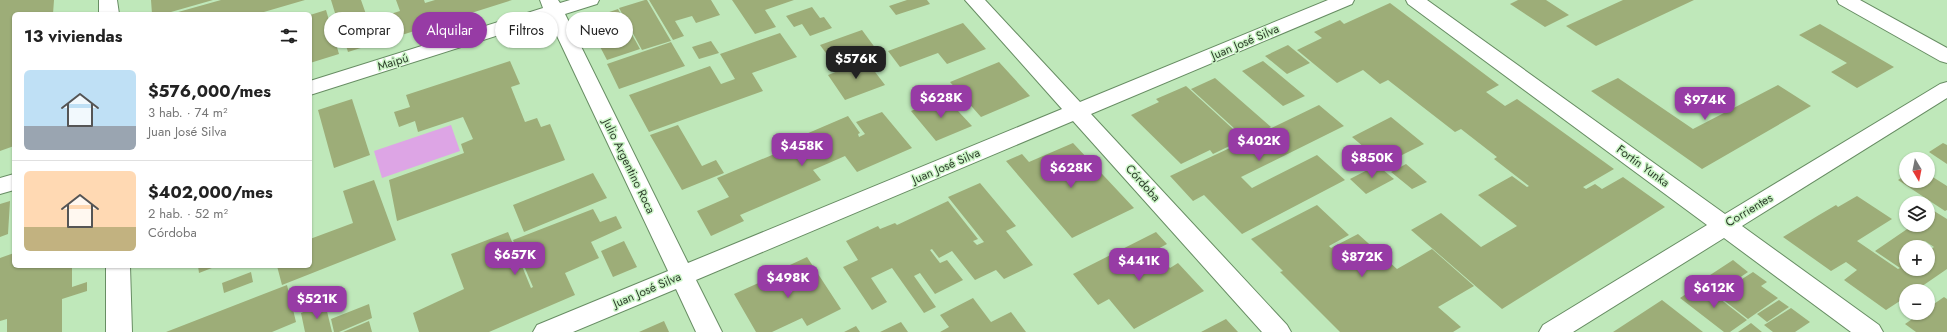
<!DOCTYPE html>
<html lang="es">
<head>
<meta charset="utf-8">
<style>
	body { margin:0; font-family:Jost,sans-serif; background:#f6f6f6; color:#222; height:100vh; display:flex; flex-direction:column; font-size:15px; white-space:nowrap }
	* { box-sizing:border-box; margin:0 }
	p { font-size:13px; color:#767676 }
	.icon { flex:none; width:22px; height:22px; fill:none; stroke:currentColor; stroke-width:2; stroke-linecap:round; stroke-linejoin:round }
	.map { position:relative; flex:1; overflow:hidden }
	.drawer { position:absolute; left:12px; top:12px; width:300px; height:256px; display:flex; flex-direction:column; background:#fff; border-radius:6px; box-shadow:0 1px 3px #0004 }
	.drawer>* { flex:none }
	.top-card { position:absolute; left:324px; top:12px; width:380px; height:36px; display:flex; gap:8px }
	.needle { width:26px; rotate:170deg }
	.controls { position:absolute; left:1899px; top:152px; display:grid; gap:8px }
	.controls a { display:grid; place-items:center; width:36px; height:36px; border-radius:50%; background:#fff; box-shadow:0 1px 3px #0004; font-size:20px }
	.price { position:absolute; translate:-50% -34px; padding:0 9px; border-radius:8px; background:#973ba5; color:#fff; font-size:13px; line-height:26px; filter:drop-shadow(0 1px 2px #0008) }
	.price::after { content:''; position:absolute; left:50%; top:24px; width:12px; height:9px; margin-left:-6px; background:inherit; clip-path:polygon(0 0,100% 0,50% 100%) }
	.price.selected { background:#222; color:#fff }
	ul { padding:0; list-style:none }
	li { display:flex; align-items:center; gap:12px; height:100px; padding:0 12px }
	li+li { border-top:1px solid #e0e0e0 }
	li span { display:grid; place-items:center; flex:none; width:112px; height:80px; border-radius:6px; color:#555 }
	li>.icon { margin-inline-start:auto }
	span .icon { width:48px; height:48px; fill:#fffc; stroke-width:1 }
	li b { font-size:17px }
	h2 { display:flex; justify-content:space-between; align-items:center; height:48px; padding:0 12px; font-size:17px }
	.pill { padding:0 14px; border-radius:18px; background:#fff; box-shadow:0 1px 3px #0004; font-size:14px; line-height:36px }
	.pill.selected { background:#973ba5; color:#fff }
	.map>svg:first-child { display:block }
	.green { fill:#dda5e5 }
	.building { fill:#9dad78; fill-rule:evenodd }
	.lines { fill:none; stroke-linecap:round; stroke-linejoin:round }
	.minor-casing { stroke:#678d63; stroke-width:2 }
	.minor { fill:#fff; fill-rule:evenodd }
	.labels { text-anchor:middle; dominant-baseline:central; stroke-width:3; stroke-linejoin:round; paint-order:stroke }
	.street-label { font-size:12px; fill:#2d3d2b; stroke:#ccf5c7 }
</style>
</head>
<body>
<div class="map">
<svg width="1947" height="332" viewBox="0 0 1947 332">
	<rect width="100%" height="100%" fill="#bfe8ba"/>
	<path class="green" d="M451,125L460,151L382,178L374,151Z"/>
	<path class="building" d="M0,0H54L53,14H14V146L0,151Z
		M151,0H213L164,14H152Z
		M221,0H305L257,14H171Z
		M331,0H361L367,17L339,26Z
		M396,0H424L425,3L435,0H512L348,52L343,36L373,26L371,20L400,11Z
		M645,0H647L671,41L642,50L619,8Z
		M649,0H711L720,15L696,23L692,16L675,21L684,36L673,40Z
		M732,0H794L765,10L776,27L755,34Z
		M907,0H927L930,4L896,15L889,6Z
		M1518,0H1546L1569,15L1545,27L1510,4Z
		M1623,0H1694L1596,46L1566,26Z
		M1390,3L1499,85L1486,92L1505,106L1517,99L1614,169L1583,187L1586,189L1595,184L1602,189L1623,177L1665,207L1502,309L1411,230L1441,213L1481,247L1517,226L1478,195L1512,176L1527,187L1529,186L1494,159L1497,157L1461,129L1455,132L1388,80L1380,84L1363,70L1337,83L1297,50L1322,38L1314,32L1340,20L1344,24Z
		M812,7L820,18L824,17L832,28L810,36L802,24L794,27L786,16Z
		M618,9L640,49L607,60L586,20Z
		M326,10L339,54L310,63V15Z
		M963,23L986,49L947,64L938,53L900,67L888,51Z
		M1820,24L1894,67L1857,88L1831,72L1847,63L1799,35Z
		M862,30L876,49L834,64L820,45Z
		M780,33L797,57L752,73L763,91L649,132L629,95L710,66L721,84L735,79L720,54Z
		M711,41L719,53L699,59L692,47Z
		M671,42L685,66L619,89L607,64Z
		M1288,45L1310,63L1287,74L1265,56Z
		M866,60L885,85L845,100L828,75Z
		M510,61L520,84L511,87L525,122L537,118L541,127L550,124L565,160L397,221L389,180L464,153L461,144L473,139L463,117L418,132L415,121L399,127L394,112L410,107L406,95Z
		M1263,61L1305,96L1283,106L1242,71Z
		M999,62L1030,96L981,117L950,82Z
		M1215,78L1271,127L1249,139L1319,105L1344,126L1241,177L1252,188L1317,155L1345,180L1242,234L1204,195L1193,201L1170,176L1247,140L1191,89Z
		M1618,78L1693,129L1778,85L1811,106L1702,169L1591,91Z
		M1186,86L1244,139L1213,154L1210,150L1181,164L1131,115L1159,102L1156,99Z
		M945,97L972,126L936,141L911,111Z
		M352,99L370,155L334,168L318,110Z
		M882,112L912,148L857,172L845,156L813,170L821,180L740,215L744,221L711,236L697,211L729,197L717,178L796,145L792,140L848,116L860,133L858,134L859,137L865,134L856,122Z
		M1391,117L1424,144L1384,164L1352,137Z
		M678,125L702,166L716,160L724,173L682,190L650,135Z
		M1073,143L1134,208L1072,238L1006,161L1022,154L1029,162Z
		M1943,143L1947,145V164L1929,152Z
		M1406,164L1427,182L1412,189L1391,172Z
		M1377,165L1394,179L1366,194L1350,179Z
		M593,173L607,198L524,232L513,205Z
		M1928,174L1947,186V210L1945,211L1898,180L1906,175V181H1928Z
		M374,180L396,240L282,285L277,266H310V239L353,223L343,191Z
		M980,183L1016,226L1006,231L1033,265L1004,279L996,270L975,280L952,251L939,258L932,249L930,250L940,263L947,260L963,280L935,294L920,273L914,276L936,307L924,313L892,268L871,278L887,302L872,310L843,267L858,260L846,241L878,226L880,229L895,223L897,225L948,201L978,239L973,241L977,245L984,242L948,197Z
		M1857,196L1892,219L1857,241L1898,269L1900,268L1875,251L1913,225H1928V215L1934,211L1947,219V269L1915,291H1906V297L1886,310L1844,280L1857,270L1846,262L1831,271L1783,237L1819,215L1836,205L1838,207ZM1925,241L1934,247L1928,251V269H1906V259L1901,256L1906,253V247H1915Z
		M10,201L8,234L0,237V204Z
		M1317,205L1349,235L1329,246L1331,248L1358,234L1397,269L1432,249L1474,286L1438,307L1461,327L1453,332H1340L1280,272L1283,271L1251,239Z
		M593,209L600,222L616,216L622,228L591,242L599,258L565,273L575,295L489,332H419L413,313L464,289L451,254L508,232L531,288L533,287L513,240Z
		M1156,232L1167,244L1154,251L1170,268L1178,263L1204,291L1134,329L1109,299L1098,305L1073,274Z
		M624,241L637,267L613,277L601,251Z
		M14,253V266H72V287L87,282V291L62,299V332H7V319L0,321V258Z
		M807,257L841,309L807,326L802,318L772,332H756L734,294L776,275L775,272Z
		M1733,260L1748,272L1717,293L1701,281Z
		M198,266H217L199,273Z
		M251,272L253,282L224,293L222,283Z
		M1753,272L1767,282L1761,286L1778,298L1748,319L1717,295Z
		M1701,284L1747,320L1730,332H1724L1680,298Z
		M287,285L296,322L272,332H166Z
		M1944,297L1947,299V332H1916L1905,324L1921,313H1928V308Z
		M973,298L991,322L1011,312L1026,332H940L949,327L940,315Z
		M1662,300L1703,332H1613Z
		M1779,300L1789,307L1767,322L1757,314Z
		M325,303L332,332H305L301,313Z
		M369,304L372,318L339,332H334L331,319Z
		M1791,308L1810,322L1795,332H1773L1764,325Z
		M1226,319L1238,332H1201Z
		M369,321L372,332H343Z
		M664,321L669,332H639Z
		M901,322L908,332H880Z
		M1751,323L1762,332H1738Z
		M856,326L860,332H844Z"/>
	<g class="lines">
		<g class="minor-casing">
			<path id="minor" d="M99,0H117L119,14H99Z
				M540,0H558L560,3L570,0H599L597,4L565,14L688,263L1062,109L965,0H985L1080,102L1328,0H1354L1352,4L1091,114L1287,325L1291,332H1262L1073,121L696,280L722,332H696L676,289L573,332H533L537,325L668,271L549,19L310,95V81L543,8Z
				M1406,0H1427L1725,214L1940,84L1947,82V98L1742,226L1879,325L1883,332H1851L1724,238L1573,332H1539L1543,325L1707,225L1408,4Z
				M1837,0H1860L1947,48V63L1940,61L1839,4Z
				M14,174V190L0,194V178Z
				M106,266H130L132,332H106Z"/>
		</g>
		<use href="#minor" class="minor"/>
	</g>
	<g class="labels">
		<g class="street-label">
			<text transform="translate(1245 42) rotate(-23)">Juan José Silva</text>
			<text transform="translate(393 62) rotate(-17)">Maipú</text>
			<text transform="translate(629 166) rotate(64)">Julio Argentino Roca</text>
			<text transform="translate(946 166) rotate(-23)">Juan José Silva</text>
			<text transform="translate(1643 166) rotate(36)">Fortín Yunka</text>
			<text transform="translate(1143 183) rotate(48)">Córdoba</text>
			<text transform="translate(1749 210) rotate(-31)">Corrientes</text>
			<text transform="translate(647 290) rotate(-23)">Juan José Silva</text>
		</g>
	</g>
</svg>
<div class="controls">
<a><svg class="needle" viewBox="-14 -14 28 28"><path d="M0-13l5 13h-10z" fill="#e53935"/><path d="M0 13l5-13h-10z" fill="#767676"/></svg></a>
<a><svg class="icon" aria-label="layers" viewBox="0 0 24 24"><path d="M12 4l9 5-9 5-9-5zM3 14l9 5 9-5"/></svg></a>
<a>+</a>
<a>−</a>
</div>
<b class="price selected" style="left:856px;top:80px">$576K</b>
<b class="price" style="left:941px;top:119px">$628K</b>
<b class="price" style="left:1705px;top:121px">$974K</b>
<b class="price" style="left:1259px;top:162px">$402K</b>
<b class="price" style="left:802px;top:167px">$458K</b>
<b class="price" style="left:1372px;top:179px">$850K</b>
<b class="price" style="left:1071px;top:189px">$628K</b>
<b class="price" style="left:515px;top:276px">$657K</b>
<b class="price" style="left:1362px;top:278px">$872K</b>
<b class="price" style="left:1139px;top:282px">$441K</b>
<b class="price" style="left:788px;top:299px">$498K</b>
<b class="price" style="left:1714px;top:309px">$612K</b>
<b class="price" style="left:317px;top:320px">$521K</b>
<div class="top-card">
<a class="pill">Comprar</a>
<a class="pill selected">Alquilar</a>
<a class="pill">Filtros</a>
<a class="pill">Nuevo</a>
</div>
<section class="drawer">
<h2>13 viviendas<svg class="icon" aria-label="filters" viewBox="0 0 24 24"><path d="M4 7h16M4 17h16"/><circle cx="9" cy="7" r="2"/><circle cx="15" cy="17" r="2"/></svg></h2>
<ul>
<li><span style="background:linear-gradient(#bfe0f5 70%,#9aa5b1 0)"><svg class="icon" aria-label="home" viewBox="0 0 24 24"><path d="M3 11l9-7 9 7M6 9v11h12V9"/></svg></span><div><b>$576,000/mes</b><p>3 hab. · 74 m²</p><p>Juan José Silva</p></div></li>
<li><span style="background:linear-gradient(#ffd9b3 70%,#c2b280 0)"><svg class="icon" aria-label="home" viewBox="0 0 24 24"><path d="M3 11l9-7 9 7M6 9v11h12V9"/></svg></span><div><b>$402,000/mes</b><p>2 hab. · 52 m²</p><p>Córdoba</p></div></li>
</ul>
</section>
</div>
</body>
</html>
